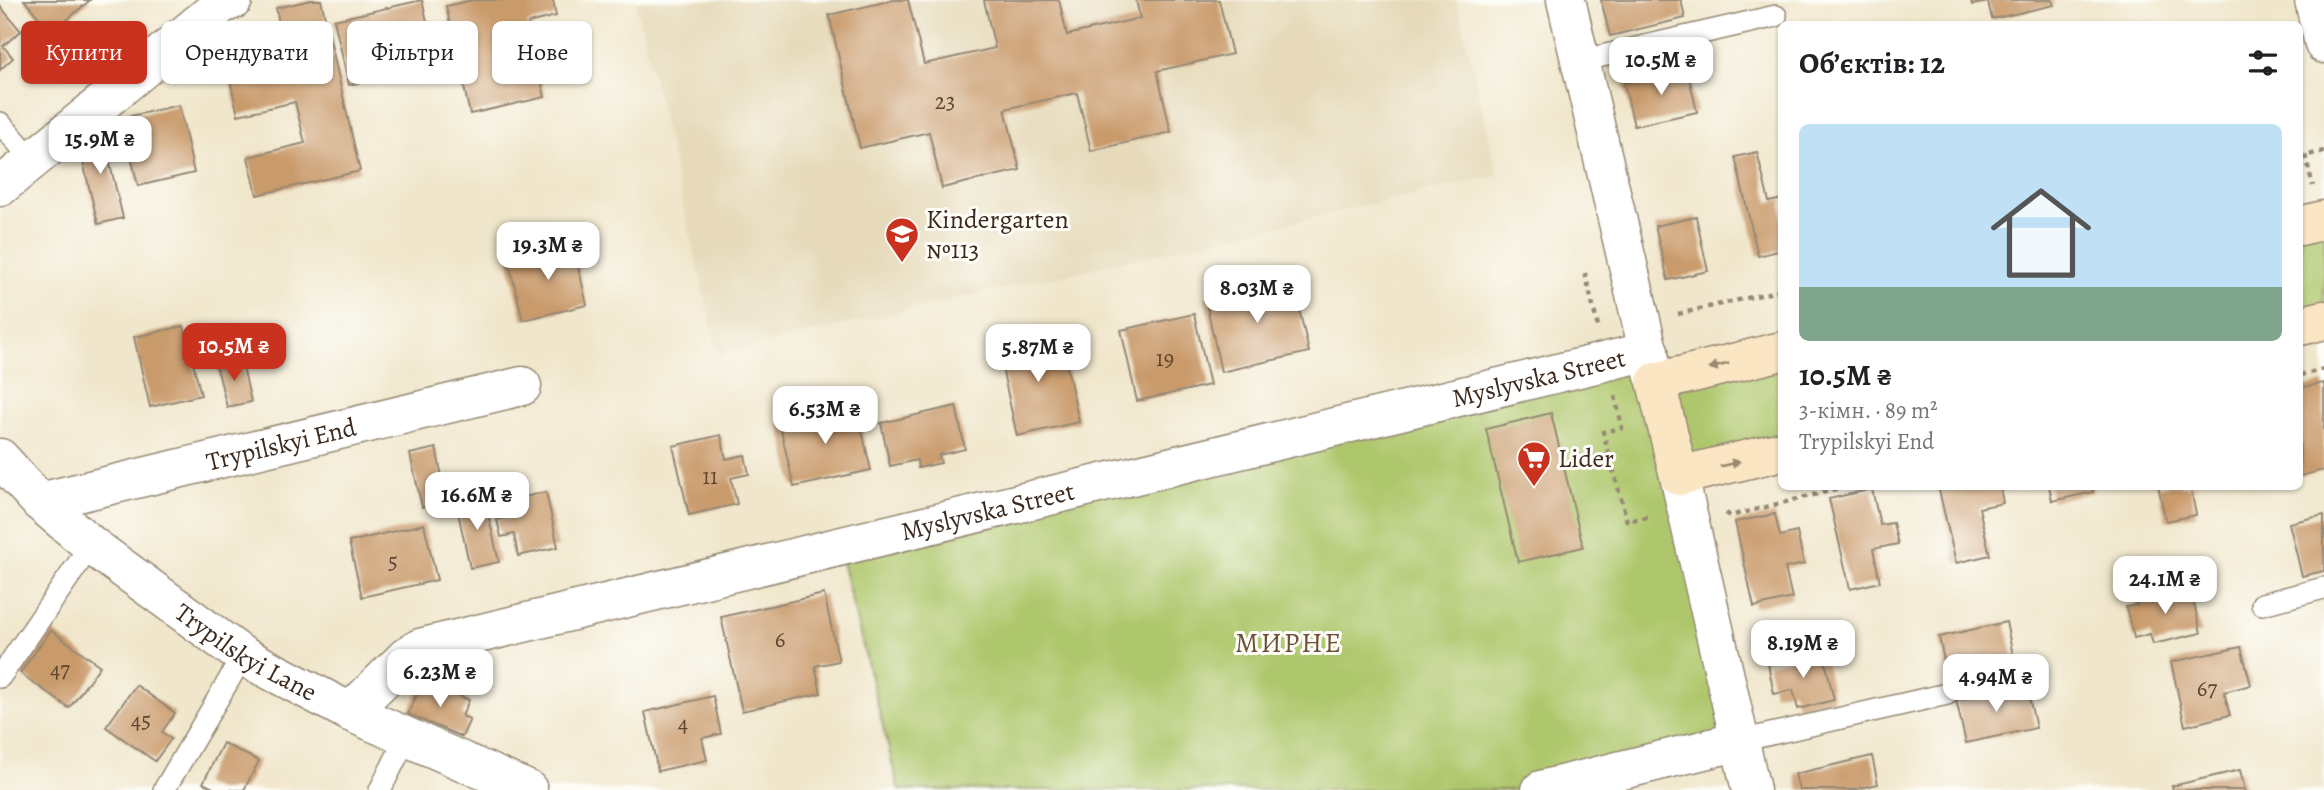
<!DOCTYPE html>
<html lang="uk">
<head>
<meta charset="utf-8">
<style>
	body { margin:0; font-family:Alegreya,serif; background:#f2f2f2; color:#202124; height:100vh; display:flex; flex-direction:column; font-size:26px; white-space:nowrap }
	* { box-sizing:border-box; margin:0 }
	p { font-size:23px; color:#757577 }
	.icon { flex:none; width:38px; height:38px; fill:none; stroke:currentColor; stroke-width:2; stroke-linecap:round; stroke-linejoin:round }
	.map { position:relative; flex:1; overflow:hidden }
	.sheet { position:absolute; left:1778px; top:21px; width:525px; height:469px; display:flex; flex-direction:column; background:#fff; border-radius:10px; box-shadow:0 2px 5px #0004 }
	.sheet>* { flex:none }
	.banner { position:absolute; left:21px; top:21px; width:665px; height:63px; display:flex; gap:14px }
	.price { position:absolute; translate:-50% -60px; padding:0 16px; border-radius:14px; background:#fff; color:#222; font-size:23px; line-height:46px; filter:drop-shadow(0 2px 4px #0008) }
	.price::after { content:''; position:absolute; left:50%; top:42px; width:21px; height:16px; margin-left:-10px; background:inherit; clip-path:polygon(0 0,100% 0,50% 100%) }
	.price.current { background:#c8321e; color:#fff }
	ul { padding:0; list-style:none }
	li { display:grid; align-content:center; gap:14px; height:371px; padding:0 21px }
	li span { display:grid; place-items:center; height:217px; border-radius:10px; color:#555 }
	li>.icon { margin-inline-start:auto }
	span .icon { width:126px; height:126px; fill:#fffc; stroke-width:1 }
	li b { font-size:30px }
	h2 { display:flex; justify-content:space-between; align-items:center; height:84px; padding:0 21px; font-size:30px }
	.tag { padding:0 24px; border-radius:10px; background:#fff; box-shadow:0 2px 5px #0004; font-size:24px; line-height:63px }
	.tag.current { background:#c8321e; color:#fff }
	.map>svg:first-child { display:block }
	.built { fill:#e6daba }
	.green { fill:#afc76c; stroke:#757845; stroke-width:2 }
	.building { fill:#c99a6b }
	.lines { fill:none; stroke-linecap:round; stroke-linejoin:round }
	.lane-casing { stroke:#968874; stroke-width:24 }
	.street-casing { stroke:#968874; stroke-width:41 }
	.secondary-casing { stroke:#968874; stroke-width:41 }
	.path { stroke:#968874; stroke-width:4.5; stroke-dasharray:5 5; stroke-linecap:butt }
	.lane { stroke:#fff; stroke-width:21 }
	.street { stroke:#fff; stroke-width:38 }
	.secondary { stroke:#fbe6c4; stroke-width:38 }
	.oneway { fill:#9b8871 }
	.labels { text-anchor:middle; dominant-baseline:central; stroke-width:6; stroke-linejoin:round; paint-order:stroke }
	.number-label { font-size:23px; fill:#5e4631 }
	.poi-label { font-size:26px; fill:#3b2a1e; stroke:#fdfcf7; text-anchor:start }
	.street-label { font-size:26px; fill:#3b2a1e; stroke:#fdfcf7 }
	.neighbourhood-label { font-size:28px; letter-spacing:2px; fill:#6d5139; stroke:#fdfcf7 }
</style>
</head>
<body>
<div class="map">
<svg width="2324" height="790" viewBox="0 0 2324 790">
	<rect width="100%" height="100%" fill="#fdfcf7"/>
	<filter id="ink" filterUnits="userSpaceOnUse"><feTurbulence type="fractalNoise" baseFrequency=".0143" numOctaves="2"/><feDisplacementMap in="SourceGraphic" scale="14" xChannelSelector="R" yChannelSelector="G"/><feConvolveMatrix kernelMatrix="1 2 1 2 8 2 1 2 1" color-interpolation-filters="sRGB"/></filter>
	<filter id="wash" filterUnits="userSpaceOnUse"><feTurbulence type="fractalNoise" baseFrequency=".00686" numOctaves="4" result="noise"/><feDisplacementMap in="SourceGraphic" scale="28" xChannelSelector="R" yChannelSelector="G"/><feGaussianBlur stdDeviation="1.57" result="paint"/><feColorMatrix in="noise" values="0 0 0 0 0 0 0 0 0 0 0 0 0 0 0 0 0 1.4 0 .05"/><feComposite in="paint" operator="in"/></filter>
	<g filter="url(#wash)">
		<rect width="100%" height="100%" fill="#f0e6cb"/>
		<path class="built" d="M635,0H1457L1498,175L718,354Z"/>
		<path class="green" d="M2324,220V320L2300,326V226Z
			M1648,351L1656,381L1781,351V451L1679,476L1740,741L1541,790H899L838,546Z"/>
		<g id="blocks">
			<path class="building" d="M24,0H90L52,33Z
				M311,0H321L360,171L257,195L248,157L305,143L295,102L238,115L221,42L280,28L276,8Z
				M422,0L437,64L349,85L334,20Z
				M473,0H553L556,16L528,23L545,97L470,114L446,6Z
				M893,0H908L924,64L995,48L984,0H1059L1067,35L1140,18L1136,0H1219L1232,54L1157,71L1171,132L1091,151L1077,93L1005,109L1020,170L942,188L929,132L860,148L829,15Z
				M1601,0H1681L1685,18L1610,36Z
				M1971,0H2052L2054,5L1992,19L1988,2L1972,5Z
				M0,6L21,31L3,46L13,58L0,70Z
				M1687,68L1697,112L1634,126L1624,83Z
				M179,105L194,173L138,186L122,118Z
				M101,127L123,218L98,224L76,133Z
				M1757,152L1769,202L1782,199V250L1758,256L1735,157Z
				M1696,217L1708,271L1668,280L1655,226Z
				M573,244L587,305L523,320L508,259Z
				M1292,278L1309,352L1221,372L1205,297Z
				M1194,314L1210,385L1137,401L1121,330Z
				M184,326L201,395L150,407L134,337Z
				M1059,331L1079,422L1017,436L997,345Z
				M241,358L251,402L227,407L216,364Z
				M2324,383V470L2300,476V388Z
				M856,405L871,470L794,487L779,422Z
				M956,406L965,449L939,455L941,463L918,468L917,460L890,466L881,423Z
				M1551,413L1583,547L1518,562L1486,429Z
				M721,435L726,459L745,455L749,474L731,478L737,504L689,515L673,446Z
				M436,448L447,501L422,507L410,454Z
				M1938,486H2000L2003,503L1979,508L1990,555L1956,563Z
				M2049,486H2092L2093,492L2052,501Z
				M2158,486H2198L2191,489L2196,515L2166,521Z
				M1872,489L1880,525L1893,523L1898,544L1873,549L1880,582L1850,589L1829,499Z
				M546,492L558,547L518,556L514,534L501,537L497,520L509,517L506,501Z
				M484,496L499,562L470,568L456,503Z
				M1775,514L1780,536L1797,532L1804,564L1785,568L1792,598L1754,607L1735,522Z
				M2324,515V571L2302,576L2289,523Z
				M424,524L437,580L362,597L349,542Z
				M2190,587L2201,633L2153,644L2150,634L2134,638L2126,607L2137,605L2136,599Z
				M824,594L839,661L815,666L821,693L742,711L721,617Z
				M2006,622L2014,660L1947,675L1939,637Z
				M51,630L100,666L69,708L20,673Z
				M2241,647L2251,685L2224,692L2230,715L2185,726L2171,662Z
				M1823,652L1834,700L1798,709L1793,690L1774,694L1768,664Z
				M423,680L469,700L462,716L470,719L462,737L408,714Z
				M2026,684L2036,728L1966,743L1956,700Z
				M136,685L175,713L162,732L171,739L155,761L106,727Z
				M713,696L721,734L702,738L707,760L658,771L645,712Z
				M223,743L259,761L244,790H217L203,783Z
				M1872,756L1878,784L1853,790H1799L1795,774Z
				M2240,770L2245,790H2173L2172,786Z"/>
		</g>
	</g>
	<g filter="url(#ink)">
		<use href="#blocks" fill-opacity="0" stroke="#968874" stroke-width="2"/>
		<g class="lines">
			<g class="lane-casing">
				<path id="lane" d="M1580,61L1776,16
					M0,123L32,159
					M2262,604L2324,588
					M0,677L91,545
					M1740,741L1947,694
					M164,790L243,656
					M380,790L406,738"/>
			</g>
			<g class="street-casing">
				<g id="street">
					<path d="M1566,0L1654,376"/>
					<path d="M2314,0L2324,44"/>
					<path d="M0,187L222,4L233,0"/>
					<path id="s1" d="M0,458L40,502L91,545L243,656L350,712L528,790"/>
					<path d="M1679,476L1751,790"/>
					<path id="s2" d="M40,502L522,386"/>
					<path id="s3" d="M350,712L407,656L420,648L1649,351"/>
					<path d="M1541,790L1740,741"/>
				</g>
			</g>
			<g class="secondary-casing">
				<path id="secondary" d="M2300,226L2324,220
					M2300,326L2324,320
					M1782,351L1656,382L1679,476L1782,451"/>
			</g>
			<path class="path" d="M2305,155L2313,186
				M2300,157L2324,151
				M1585,273L1598,327
				M1678,314L1782,290
				M2300,375L2324,369
				M1615,396L1622,428L1603,432L1627,521L1652,516
				M1726,513L1730,516L1849,486"/>
			<use href="#lane" class="lane"/>
			<use href="#street" class="street"/>
			<use href="#secondary" class="secondary"/>
		</g>
		<defs><path id="oneway-solid" d="M-6-.8H1V-3.2L6.5 0L1 3.2V.8H-6Z" transform="scale(1.75)"/></defs>
		<g class="oneway">
			<use href="#oneway-solid" transform="translate(1719 366) rotate(166)"/>
			<use href="#oneway-solid" transform="translate(1730 464) rotate(-14)"/>
		</g>
	</g>
	<defs>
		<g id="school-pin" transform="scale(1.75)"><path d="M0 17L-7.5 6A9.5 9.5 0 1 1 7.5 6Z" fill="#c8321e" stroke="#fdfcf7"/><path d="M0-5L7-2L0 1L-7-2ZM-4 1L0 2.5L4 1V4Q0 6-4 4Z" fill="#fff"/></g>
		<g id="supermarket-pin" transform="scale(1.75)"><path d="M0 17L-7.5 6A9.5 9.5 0 1 1 7.5 6Z" fill="#c8321e" stroke="#fdfcf7"/><path d="M-6-5.5h2.5l.6 2H6L4.5 2H-2.5L-4.4-4H-6ZM-1.5 3.2a1.3 1.3 0 1 0 .1 0ZM3 3.2a1.3 1.3 0 1 0 .1 0Z" fill="#fff"/></g>
	</defs>
	<g fill-rule="evenodd">
		<use href="#school-pin" x="902" y="234"/>
		<use href="#supermarket-pin" x="1534" y="458"/>
	</g>
	<g class="labels">
		<g class="number-label">
			<text x="945" y="101">23</text>
			<text x="1165" y="358">19</text>
			<text x="710" y="476">11</text>
			<text x="393" y="561">5</text>
			<text x="780" y="639">6</text>
			<text x="60" y="669">47</text>
			<text x="2207" y="688">67</text>
			<text x="141" y="720">45</text>
			<text x="683" y="723">4</text>
		</g>
		<g class="poi-label">
			<text x="926" y="219">Kindergarten<tspan x="926" dy="30">№113</tspan></text>
			<text x="1558" y="458">Lider</text>
		</g>
		<g class="street-label">
			<text stroke="none"><textPath href="#s3" startOffset="1246">Myslyvska Street</textPath></text>
			<text stroke="none"><textPath href="#s2" startOffset="248">Trypilskyi End</textPath></text>
			<text stroke="none"><textPath href="#s3" startOffset="679">Myslyvska Street</textPath></text>
			<text stroke="none"><textPath href="#s1" startOffset="315">Trypilskyi Lane</textPath></text>
		</g>
		<g class="neighbourhood-label">
			<text x="1289" y="643">МИРНЕ</text>
		</g>
	</g>
</svg>
<b class="price" style="left:1661px;top:97px">10.5M ₴</b>
<b class="price" style="left:100px;top:176px">15.9M ₴</b>
<b class="price" style="left:548px;top:282px">19.3M ₴</b>
<b class="price" style="left:1257px;top:325px">8.03M ₴</b>
<b class="price current" style="left:234px;top:383px">10.5M ₴</b>
<b class="price" style="left:1038px;top:384px">5.87M ₴</b>
<b class="price" style="left:825px;top:446px">6.53M ₴</b>
<b class="price" style="left:477px;top:532px">16.6M ₴</b>
<b class="price" style="left:2165px;top:616px">24.1M ₴</b>
<b class="price" style="left:1803px;top:680px">8.19M ₴</b>
<b class="price" style="left:440px;top:709px">6.23M ₴</b>
<b class="price" style="left:1996px;top:714px">4.94M ₴</b>
<div class="banner">
<a class="tag current">Купити</a>
<a class="tag">Орендувати</a>
<a class="tag">Фільтри</a>
<a class="tag">Нове</a>
</div>
<section class="sheet">
<h2>Об’єктів: 12<svg class="icon" aria-label="filters" viewBox="0 0 24 24"><path d="M4 7h16M4 17h16"/><circle cx="9" cy="7" r="2"/><circle cx="15" cy="17" r="2"/></svg></h2>
<ul>
<li><span style="background:linear-gradient(#bfe0f5 75%,#7fa58c 0)"><svg class="icon" aria-label="home" viewBox="0 0 24 24"><path d="M3 11l9-7 9 7M6 9v11h12V9"/></svg></span><div><b>10.5M ₴</b><p>3-кімн. · 89 m²</p><p>Trypilskyi End</p></div></li>
</ul>
</section>
</div>
</body>
</html>
